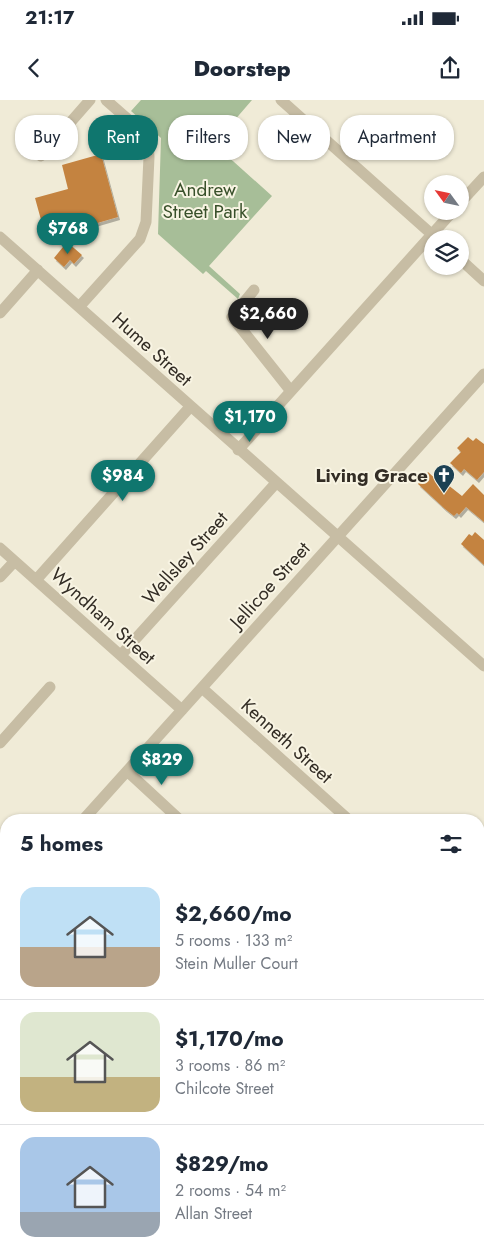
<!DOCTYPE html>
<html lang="en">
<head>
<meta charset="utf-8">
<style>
	body { margin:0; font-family:Jost,sans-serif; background:#f2f2f3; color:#1f2937; height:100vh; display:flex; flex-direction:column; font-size:19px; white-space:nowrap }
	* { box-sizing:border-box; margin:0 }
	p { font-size:16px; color:#747a83 }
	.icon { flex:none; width:28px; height:28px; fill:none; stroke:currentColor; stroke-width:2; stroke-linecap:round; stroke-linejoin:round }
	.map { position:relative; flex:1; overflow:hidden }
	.drawer { position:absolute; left:0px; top:714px; width:485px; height:446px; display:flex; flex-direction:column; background:#fff; border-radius:20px 20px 0 0; box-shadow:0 1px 4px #0004 }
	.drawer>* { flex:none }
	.guide { position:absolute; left:15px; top:15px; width:455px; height:45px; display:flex; gap:10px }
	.needle { width:32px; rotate:303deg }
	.tools { position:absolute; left:424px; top:75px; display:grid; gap:10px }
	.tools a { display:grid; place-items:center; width:45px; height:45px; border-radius:50%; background:#fff; box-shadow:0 1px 4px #0004; font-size:25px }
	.price { position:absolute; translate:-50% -42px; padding:0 11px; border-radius:18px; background:#0f766e; color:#fff; font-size:16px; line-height:32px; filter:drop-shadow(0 1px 2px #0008) }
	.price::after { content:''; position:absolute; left:50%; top:30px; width:15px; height:11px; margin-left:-8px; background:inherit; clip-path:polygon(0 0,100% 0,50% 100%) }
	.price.selected { background:#222; color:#fff }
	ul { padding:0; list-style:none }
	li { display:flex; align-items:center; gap:15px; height:125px; padding:0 20px }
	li+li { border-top:1px solid #e0e1e3 }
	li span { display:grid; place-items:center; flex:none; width:140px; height:100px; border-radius:15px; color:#555 }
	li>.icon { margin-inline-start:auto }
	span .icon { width:60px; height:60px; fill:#fffc; stroke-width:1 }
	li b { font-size:21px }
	h2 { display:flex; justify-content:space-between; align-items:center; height:60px; padding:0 20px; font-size:21px }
	.tag { padding:0 18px; border-radius:20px; background:#fff; box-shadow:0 1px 4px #0004; font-size:18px; line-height:45px }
	.tag.selected { background:#0f766e; color:#fff }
	.status { display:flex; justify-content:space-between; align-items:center; height:35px; padding:0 25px; background:#fff; direction:ltr }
	.status svg { height:14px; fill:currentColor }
	header { display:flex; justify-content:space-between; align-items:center; height:65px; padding:0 20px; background:#fff; font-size:22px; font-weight:800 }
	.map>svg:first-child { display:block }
	.green { fill:#a7be98 }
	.building { fill:#c48341; filter:url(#shadow) }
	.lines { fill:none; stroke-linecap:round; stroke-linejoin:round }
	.minor { stroke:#c7bda4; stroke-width:11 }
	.highway { stroke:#544a3c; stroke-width:15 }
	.labels { text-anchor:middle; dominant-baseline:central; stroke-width:4; stroke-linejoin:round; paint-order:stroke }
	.park-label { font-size:19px; fill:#38502a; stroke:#f8f4e3 }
	.street-label { font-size:19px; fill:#332d25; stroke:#f8f4e3 }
	.poi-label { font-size:19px; font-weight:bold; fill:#332d25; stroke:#f8f4e3; text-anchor:end }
</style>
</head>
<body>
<div class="status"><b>21:17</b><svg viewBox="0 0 49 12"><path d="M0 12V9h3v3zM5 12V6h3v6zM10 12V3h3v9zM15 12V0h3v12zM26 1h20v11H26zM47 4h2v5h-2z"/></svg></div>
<header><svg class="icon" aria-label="back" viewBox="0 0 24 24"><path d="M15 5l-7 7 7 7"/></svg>Doorstep<svg class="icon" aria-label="share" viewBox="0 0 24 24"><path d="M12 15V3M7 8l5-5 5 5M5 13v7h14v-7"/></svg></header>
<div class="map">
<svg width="484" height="1159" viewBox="0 0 484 1159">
	<defs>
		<filter id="shadow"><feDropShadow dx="2" dy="3" stdDeviation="0" flood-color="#0004"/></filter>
	</defs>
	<rect width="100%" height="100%" fill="#f0ebd7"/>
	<path class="green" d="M141,0H252L214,44L272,96L209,166L240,194L238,199L206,171L203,174L158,134L161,38L131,11Z"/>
	<path class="building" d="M101,54L118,117L46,138L35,98L68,89L62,65Z
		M67,142L82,155L74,164L70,160L64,167L54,158Z
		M468,337L473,341L476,338L484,344V372L477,380L464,369L461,373L450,363L461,352L457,348Z
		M428,372L440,383L443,381L462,396L473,384L484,395V422L466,407L459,415L457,413L454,416L445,409L418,384Z
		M475,432L484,440V465L461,444L469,434L472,436Z"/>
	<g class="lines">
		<path class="minor" d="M281,0L437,139
			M41,56L90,0
			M460,103L484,77
			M0,137L484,566
			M460,159L484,181
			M254,190L232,217L290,290
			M79,207L140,139L146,122L149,57L148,44L139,29L106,0
			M0,213L38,170
			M238,350L453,111
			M0,448L182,610
			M0,477L14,462
			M36,480L190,307
			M121,555L276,383
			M202,588L349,720
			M0,643L50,587
			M127,671L180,720
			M83,720L484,274
			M0,812L6,805
			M479,815L484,809
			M0,1012L6,1005
			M479,1090L484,1084
			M48,1159L52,1154
			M149,1159L154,1154
			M417,1159L422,1154"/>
		<path class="highway" d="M0,881L6,886
			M0,902L6,907
			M299,1154L305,1159"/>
	</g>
	<defs>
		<g id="church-pin" transform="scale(1.125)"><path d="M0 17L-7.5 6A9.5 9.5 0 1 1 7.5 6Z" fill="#1c4153" stroke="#f8f4e3"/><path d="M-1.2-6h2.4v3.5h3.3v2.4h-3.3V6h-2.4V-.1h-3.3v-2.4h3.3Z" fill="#fff"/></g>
	</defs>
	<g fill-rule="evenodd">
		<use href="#church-pin" x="444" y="375"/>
	</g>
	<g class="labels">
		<g class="park-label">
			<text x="205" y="89">Andrew<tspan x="205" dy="22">Street Park</tspan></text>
		</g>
		<g class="street-label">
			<text transform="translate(152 249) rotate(42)">Hume Street</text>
			<text transform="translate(185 458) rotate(-48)">Wellsley Street</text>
			<text transform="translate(270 485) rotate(-48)">Jellicoe Street</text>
			<text transform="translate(103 516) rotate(42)">Wyndham Street</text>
			<text transform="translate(287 641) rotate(42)">Kenneth Street</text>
		</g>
		<g class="poi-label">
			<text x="428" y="375">Living Grace</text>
		</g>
	</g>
</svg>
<div class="tools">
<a><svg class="needle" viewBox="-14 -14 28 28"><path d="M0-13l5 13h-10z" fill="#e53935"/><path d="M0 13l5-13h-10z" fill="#747a83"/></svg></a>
<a><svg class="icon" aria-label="layers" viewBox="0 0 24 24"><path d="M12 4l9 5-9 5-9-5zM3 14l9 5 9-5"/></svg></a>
</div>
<b class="price" style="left:68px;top:155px">$768</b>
<b class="price selected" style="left:268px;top:240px">$2,660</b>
<b class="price" style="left:250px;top:343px">$1,170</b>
<b class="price" style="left:123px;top:402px">$984</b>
<b class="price" style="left:162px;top:686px">$829</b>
<div class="guide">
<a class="tag">Buy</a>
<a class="tag selected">Rent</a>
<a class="tag">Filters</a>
<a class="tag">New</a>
<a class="tag">Apartment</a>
</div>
<section class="drawer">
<h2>5 homes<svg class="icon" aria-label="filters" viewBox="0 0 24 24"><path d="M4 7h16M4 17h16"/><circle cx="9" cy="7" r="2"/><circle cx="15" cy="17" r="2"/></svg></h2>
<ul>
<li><span style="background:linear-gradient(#bfe0f5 60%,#b9a48a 0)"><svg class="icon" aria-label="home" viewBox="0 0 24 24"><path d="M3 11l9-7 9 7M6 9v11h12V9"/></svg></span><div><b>$2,660/mo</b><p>5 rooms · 133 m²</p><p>Stein Muller Court</p></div></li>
<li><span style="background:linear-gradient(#dfe7d0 65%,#c2b280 0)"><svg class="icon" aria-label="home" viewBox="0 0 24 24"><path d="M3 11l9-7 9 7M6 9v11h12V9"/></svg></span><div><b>$1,170/mo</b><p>3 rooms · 86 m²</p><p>Chilcote Street</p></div></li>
<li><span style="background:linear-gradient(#a9c7e8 75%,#9aa5b1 0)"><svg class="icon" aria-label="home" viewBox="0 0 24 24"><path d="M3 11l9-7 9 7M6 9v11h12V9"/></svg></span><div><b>$829/mo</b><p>2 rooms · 54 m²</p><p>Allan Street</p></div></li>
</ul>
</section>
</div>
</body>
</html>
